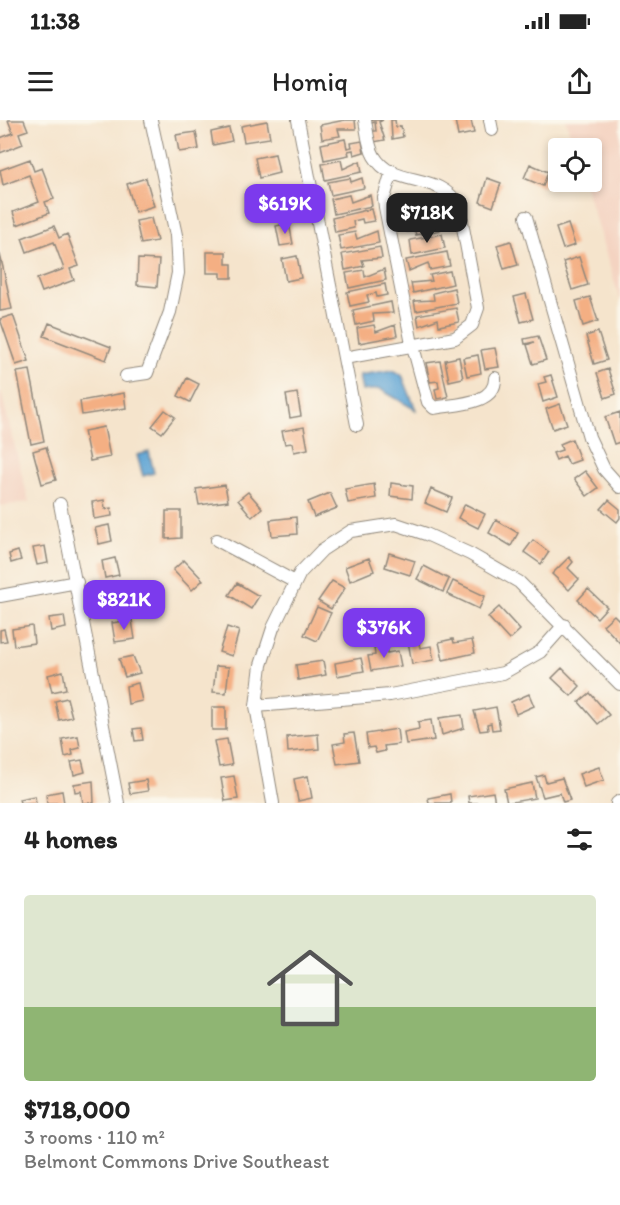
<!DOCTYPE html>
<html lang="en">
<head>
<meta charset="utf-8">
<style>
	body { margin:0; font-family:Itim,sans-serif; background:#f6f6f6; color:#222; height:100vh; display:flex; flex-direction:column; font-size:22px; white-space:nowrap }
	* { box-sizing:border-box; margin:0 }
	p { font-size:20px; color:#767676 }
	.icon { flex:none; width:33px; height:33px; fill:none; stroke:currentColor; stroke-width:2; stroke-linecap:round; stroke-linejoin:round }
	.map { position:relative; height:683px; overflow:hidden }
	.drawer { display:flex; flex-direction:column; background:#fff; flex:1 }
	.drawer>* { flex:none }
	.fabs { position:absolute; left:548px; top:18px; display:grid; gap:12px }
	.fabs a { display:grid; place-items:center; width:54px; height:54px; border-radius:6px; background:#fff; box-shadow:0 3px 9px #0003; font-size:30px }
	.price { position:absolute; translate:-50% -51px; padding:0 14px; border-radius:12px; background:#7c3aed; color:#fff; font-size:20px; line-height:39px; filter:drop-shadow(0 2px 3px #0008) }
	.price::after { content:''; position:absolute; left:50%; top:36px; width:18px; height:14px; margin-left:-9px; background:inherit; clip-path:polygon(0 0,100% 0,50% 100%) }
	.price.active { background:#222; color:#fff }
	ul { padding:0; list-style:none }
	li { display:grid; align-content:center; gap:12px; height:318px; padding:0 24px }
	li+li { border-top:2px solid #e0e0e0 }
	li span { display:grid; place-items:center; height:186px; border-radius:6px; color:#555 }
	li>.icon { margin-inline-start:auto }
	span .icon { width:108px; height:108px; fill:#fffc; stroke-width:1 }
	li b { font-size:26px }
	h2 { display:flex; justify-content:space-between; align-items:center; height:72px; padding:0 24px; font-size:26px }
	.status { display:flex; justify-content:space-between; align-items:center; height:42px; padding:0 30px; background:#fff; direction:ltr }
	.status svg { height:16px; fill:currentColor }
	header { display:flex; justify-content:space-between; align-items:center; height:78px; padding:0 24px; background:#fff; font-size:27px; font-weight:600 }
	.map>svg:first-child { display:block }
	.built { fill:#f4d3c1 }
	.water { fill:#5fa4d4; stroke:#456880; stroke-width:1.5 }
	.building { fill:#f4af83 }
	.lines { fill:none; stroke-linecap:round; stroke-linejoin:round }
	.minor-casing { stroke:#90887c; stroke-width:14 }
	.minor { stroke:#fff; stroke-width:12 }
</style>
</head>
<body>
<div class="status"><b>11:38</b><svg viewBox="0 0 49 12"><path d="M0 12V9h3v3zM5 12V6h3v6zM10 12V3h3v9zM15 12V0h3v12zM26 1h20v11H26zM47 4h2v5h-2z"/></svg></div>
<header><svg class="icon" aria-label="menu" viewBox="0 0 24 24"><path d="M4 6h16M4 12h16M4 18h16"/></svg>Homiq<svg class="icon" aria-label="share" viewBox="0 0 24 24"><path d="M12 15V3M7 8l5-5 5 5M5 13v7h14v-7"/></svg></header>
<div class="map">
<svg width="620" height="683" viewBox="0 0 620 683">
	<rect width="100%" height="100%" fill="#fbf7ec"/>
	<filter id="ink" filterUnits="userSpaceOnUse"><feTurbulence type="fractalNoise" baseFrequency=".0167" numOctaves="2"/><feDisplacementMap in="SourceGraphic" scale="12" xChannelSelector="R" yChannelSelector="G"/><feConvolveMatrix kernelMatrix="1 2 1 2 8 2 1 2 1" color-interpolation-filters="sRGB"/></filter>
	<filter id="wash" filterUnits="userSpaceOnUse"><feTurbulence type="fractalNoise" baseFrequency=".008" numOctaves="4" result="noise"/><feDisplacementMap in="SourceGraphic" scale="24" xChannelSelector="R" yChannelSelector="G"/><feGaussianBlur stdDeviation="1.35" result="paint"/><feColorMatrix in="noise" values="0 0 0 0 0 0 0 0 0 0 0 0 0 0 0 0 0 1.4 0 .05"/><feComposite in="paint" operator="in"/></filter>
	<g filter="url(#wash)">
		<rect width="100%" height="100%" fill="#f5e4cc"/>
		<path class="built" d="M566,0H620V180L584,62H591V28H574Z
			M0,268L29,382L0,386Z"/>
		<path class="water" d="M393,250L402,255L416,290L380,269L362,271L359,255Z
			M149,332L154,353L143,356L137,335Z"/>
		<g id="blocks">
			<path class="building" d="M8,0H24L28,10L19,13L23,24L0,33V18L13,13Z
				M345,0H355L356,9H338L340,16L322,19L320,5Z
				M370,0H383L379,2L385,20L374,22L372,11H376L375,2L371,3Z
				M391,0H395L396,7L401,6L403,17L392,19Z
				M455,0H471L474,13L458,16Z
				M267,1L270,18L244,22L241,6Z
				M229,8L232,21L213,25L211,12Z
				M196,12L199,29L179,32L176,15Z
				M345,19L347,28L352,27L351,23L362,21L364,32L354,35L353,30L348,31L349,35L324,40L321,24Z
				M275,34L279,53L259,58L255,38Z
				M30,39L34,51L42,48L54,79L45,82L49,93L17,105L13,92L39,82L29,55L3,65L0,50Z
				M341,40L343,49L360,41L362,52L325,60L322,44Z
				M530,44L548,52L543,66L524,58Z
				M146,58L154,86L135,92L127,64Z
				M350,58L351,62L362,58L364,68L331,75L328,62Z
				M487,58L501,63L493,87L480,82Z
				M288,75L290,88L287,89L288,96L274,99L270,79Z
				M349,75L351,82L370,75L372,86L334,94L331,79Z
				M434,78L437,92L399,100L396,89L407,87L408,91L418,89L416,81Z
				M371,89L374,101L363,103L362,99L353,101L354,108L335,112L332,98Z
				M438,96L440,110L416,115L415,111L407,112L405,102Z
				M151,98L157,121L141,124L136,101Z
				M289,103L293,124L280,126L276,106Z
				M568,104L575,125L563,129L556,108Z
				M54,106L59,118L67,114L79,146L70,149L74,160L42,172L37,159L64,149L54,122L27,132L22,118Z
				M377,111L379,123L341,130L338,115L355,112L357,119Z
				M442,114L445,128L412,135L410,120Z
				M511,121L518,145L504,149L497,125Z
				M380,127L382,138L362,140L364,146L345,150L342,134Z
				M207,132H226V144H232V158H221V153H207Z
				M447,132L450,146L430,150L428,143L409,151L406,140Z
				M0,134L12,189L0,191Z
				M297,136L301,158L286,161L282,139Z
				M579,137L588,165L572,170L563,142Z
				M138,139L159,140L157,167L137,165Z
				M384,149L386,160L349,168L346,153L364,150L365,157Z
				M450,151L453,164L413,173L411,163L432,161L430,155Z
				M385,164L387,175L377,177L376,173L367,175L369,182L350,186L347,172Z
				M454,168L457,183L416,191L414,181L434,180L433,173Z
				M526,174L533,199L521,202L514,177Z
				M590,177L598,201L583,206L576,181Z
				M391,182L393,193L373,194L374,201L356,205L353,190Z
				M456,188L459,202L439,206L438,199L419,206L417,195Z
				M13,195L29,241L16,245L0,199Z
				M49,203L111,227L106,240L44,216Z
				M374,205L376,212L395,205L397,216L359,223L357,208Z
				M598,212L607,240L594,244L586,216Z
				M538,216L546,240L533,244L527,225L534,222L525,224L524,219Z
				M495,228L499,247L485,249L481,230Z
				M478,235L481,253L467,256L463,238Z
				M459,237L463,258L449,261L445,240Z
				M440,241L448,277L437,279L435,269L439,268L438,261L430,262L426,243Z
				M608,249L616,274L605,278L597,253Z
				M30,250L44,321L31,324L17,252Z
				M551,255L558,277L543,282L538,264L546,262L544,257Z
				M187,258L199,264L190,282L178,276Z
				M124,273L126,288L82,295L80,281Z
				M297,273L301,296L290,298L286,275Z
				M560,284L567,304L553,309L546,289Z
				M165,290L175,297L162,313L152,306Z
				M620,292V322L614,324L605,297Z
				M104,307L110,337L90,341L84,311Z
				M304,307L308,329L294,332L292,323L285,324L282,311Z
				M572,319L580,340L569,344L565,336L556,340L553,333L562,330L560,324Z
				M46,327L56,360L42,364L33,331Z
				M585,351L598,368L587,376L574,359Z
				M391,363L413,366L412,379L390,376Z
				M374,364L376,378L348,383L345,369Z
				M225,365L228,381L199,385L196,369Z
				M431,369L452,378L446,392L425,383Z
				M248,372L262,388L252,397L238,380Z
				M330,373L337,388L314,397L308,382Z
				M104,380L105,389L111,388L112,396L94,399L92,382Z
				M609,380L620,389V398L617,402L601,389Z
				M465,384L485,394L478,408L458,398Z
				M166,391H181V418L166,419Z
				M296,397L297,414L272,416L270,400Z
				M496,400L518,413L511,426L489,413Z
				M109,405L112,421L99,424L95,408Z
				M533,420L549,432L541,444L524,432Z
				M45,426L48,443L37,445L33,428Z
				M18,431L21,440L11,443L9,434Z
				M389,433L415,441L410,455L385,447Z
				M569,437L573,442L568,448L579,459L569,470L552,454Z
				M115,438L119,455L105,458L102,441Z
				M369,438L374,451L350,461L345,447Z
				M184,440L203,460L192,470L173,450Z
				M424,446L449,459L443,472L417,459Z
				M332,461L345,468L331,489L318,481Z
				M453,461L485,476L479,489L447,474Z
				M237,463L259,476L251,489L229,475Z
				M588,469L607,487L597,498L578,480Z
				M122,471L124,478L133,476L135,491L114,494L113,488L109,489L110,473Z
				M317,487L331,493L317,521L304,515Z
				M499,487L520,510L509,520L488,497Z
				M614,495L620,501V523L603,505Z
				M64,496L66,508L51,511L49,498Z
				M132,500L135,519L115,522L112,503Z
				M32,506L34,523L14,526L12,509Z
				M227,507L239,511L232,536L219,532Z
				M4,509L7,521L0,522V510Z
				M418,519L420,528L431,526L434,540L412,544L408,521Z
				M453,519L454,523L472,520L475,533L443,540L439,522Z
				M386,526L387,533L398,531L401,546L371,551L368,536L375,535L374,528Z
				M133,536L140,553L125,557L119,539Z
				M361,538L364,551L337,556L335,543Z
				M323,541L326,555L298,560L296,545Z
				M216,546L229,547L226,573L213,572Z
				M562,548L580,566L571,576L552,558Z
				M63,551L66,569L52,572L48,555Z
				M138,563L142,581L128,584L126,566Z
				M590,573L609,595L598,604L579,582Z
				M529,574L534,586L516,594L511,582Z
				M67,578L72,597L59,600L55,581Z
				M212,587H226V610H212Z
				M496,587L500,609L492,610L491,603L487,604L488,610L480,611L474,591Z
				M462,595L464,608L442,615L439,598Z
				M431,600L434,620L406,624L404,612L419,609L418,602Z
				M141,608L143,620L135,621L133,609Z
				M397,609L399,624L384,626L385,631L376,633L374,627L368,628L366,614Z
				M354,613L359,641L337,644L333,624L345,622L344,614Z
				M318,614L319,629L288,632L287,617Z
				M78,616L80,628L72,630L73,635L65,637L62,619Z
				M227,619L232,645L219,647L214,621Z
				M82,640L85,652L74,655L71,642Z
				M599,647L604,660L584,667L579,654Z
				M544,655L546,662L562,658L570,680L563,682L560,673L543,677L536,657Z
				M234,656L238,679L225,681L221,658Z
				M308,656L312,678L298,681L294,659Z
				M146,660L148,671L130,674L128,663Z
				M93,661L94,683H83L81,671L75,672L74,664Z
				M532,663L535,678L507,683L504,669Z
				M62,671L64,683H47L46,674Z
				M493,672L495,683H469L468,676Z
				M450,674L451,683H429L428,678Z
				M35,676L36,683H20L19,679Z"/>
		</g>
	</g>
	<g filter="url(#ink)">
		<use href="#blocks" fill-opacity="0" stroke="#90887c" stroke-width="1.5"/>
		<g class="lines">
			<g class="minor-casing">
				<path id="minor" d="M298,0L357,305
					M490,0L492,10
					M392,51L384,78L385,87L411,219L428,282L434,288C454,284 496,285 495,258
					M526,97L589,317L604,349L620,367
					M344,238L455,218L472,205L478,188L459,86C438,50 393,69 374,36C368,26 367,11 365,0
					M126,256L147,253L170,192L178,153L176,115L151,0
					M60,384L118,683
					M217,420L295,462
					M0,476L77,462
					M256,586L390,575L503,553L540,532L564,505
					M273,683L256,586L261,545L273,508L300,453L322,430L351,411L396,404L426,414L470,434L519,462L620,564
					M617,683L620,681"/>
			</g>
			<use href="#minor" class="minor"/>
		</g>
	</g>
</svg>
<div class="fabs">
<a><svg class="icon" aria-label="locate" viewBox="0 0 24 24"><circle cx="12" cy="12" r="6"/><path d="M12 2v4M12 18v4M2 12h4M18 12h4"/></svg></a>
</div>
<b class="price" style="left:285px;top:115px">$619K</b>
<b class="price active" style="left:427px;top:124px">$718K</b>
<b class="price" style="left:124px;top:511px">$821K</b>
<b class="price" style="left:384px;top:539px">$376K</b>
</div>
<section class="drawer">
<h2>4 homes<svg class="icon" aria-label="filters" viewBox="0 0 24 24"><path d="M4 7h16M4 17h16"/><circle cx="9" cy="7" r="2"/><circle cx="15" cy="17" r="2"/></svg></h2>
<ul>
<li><span style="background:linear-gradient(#dfe7d0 60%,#8fb573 0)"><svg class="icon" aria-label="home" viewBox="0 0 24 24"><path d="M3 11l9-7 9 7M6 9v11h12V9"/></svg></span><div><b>$718,000</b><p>3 rooms · 110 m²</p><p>Belmont Commons Drive Southeast</p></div></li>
</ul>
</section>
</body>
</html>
